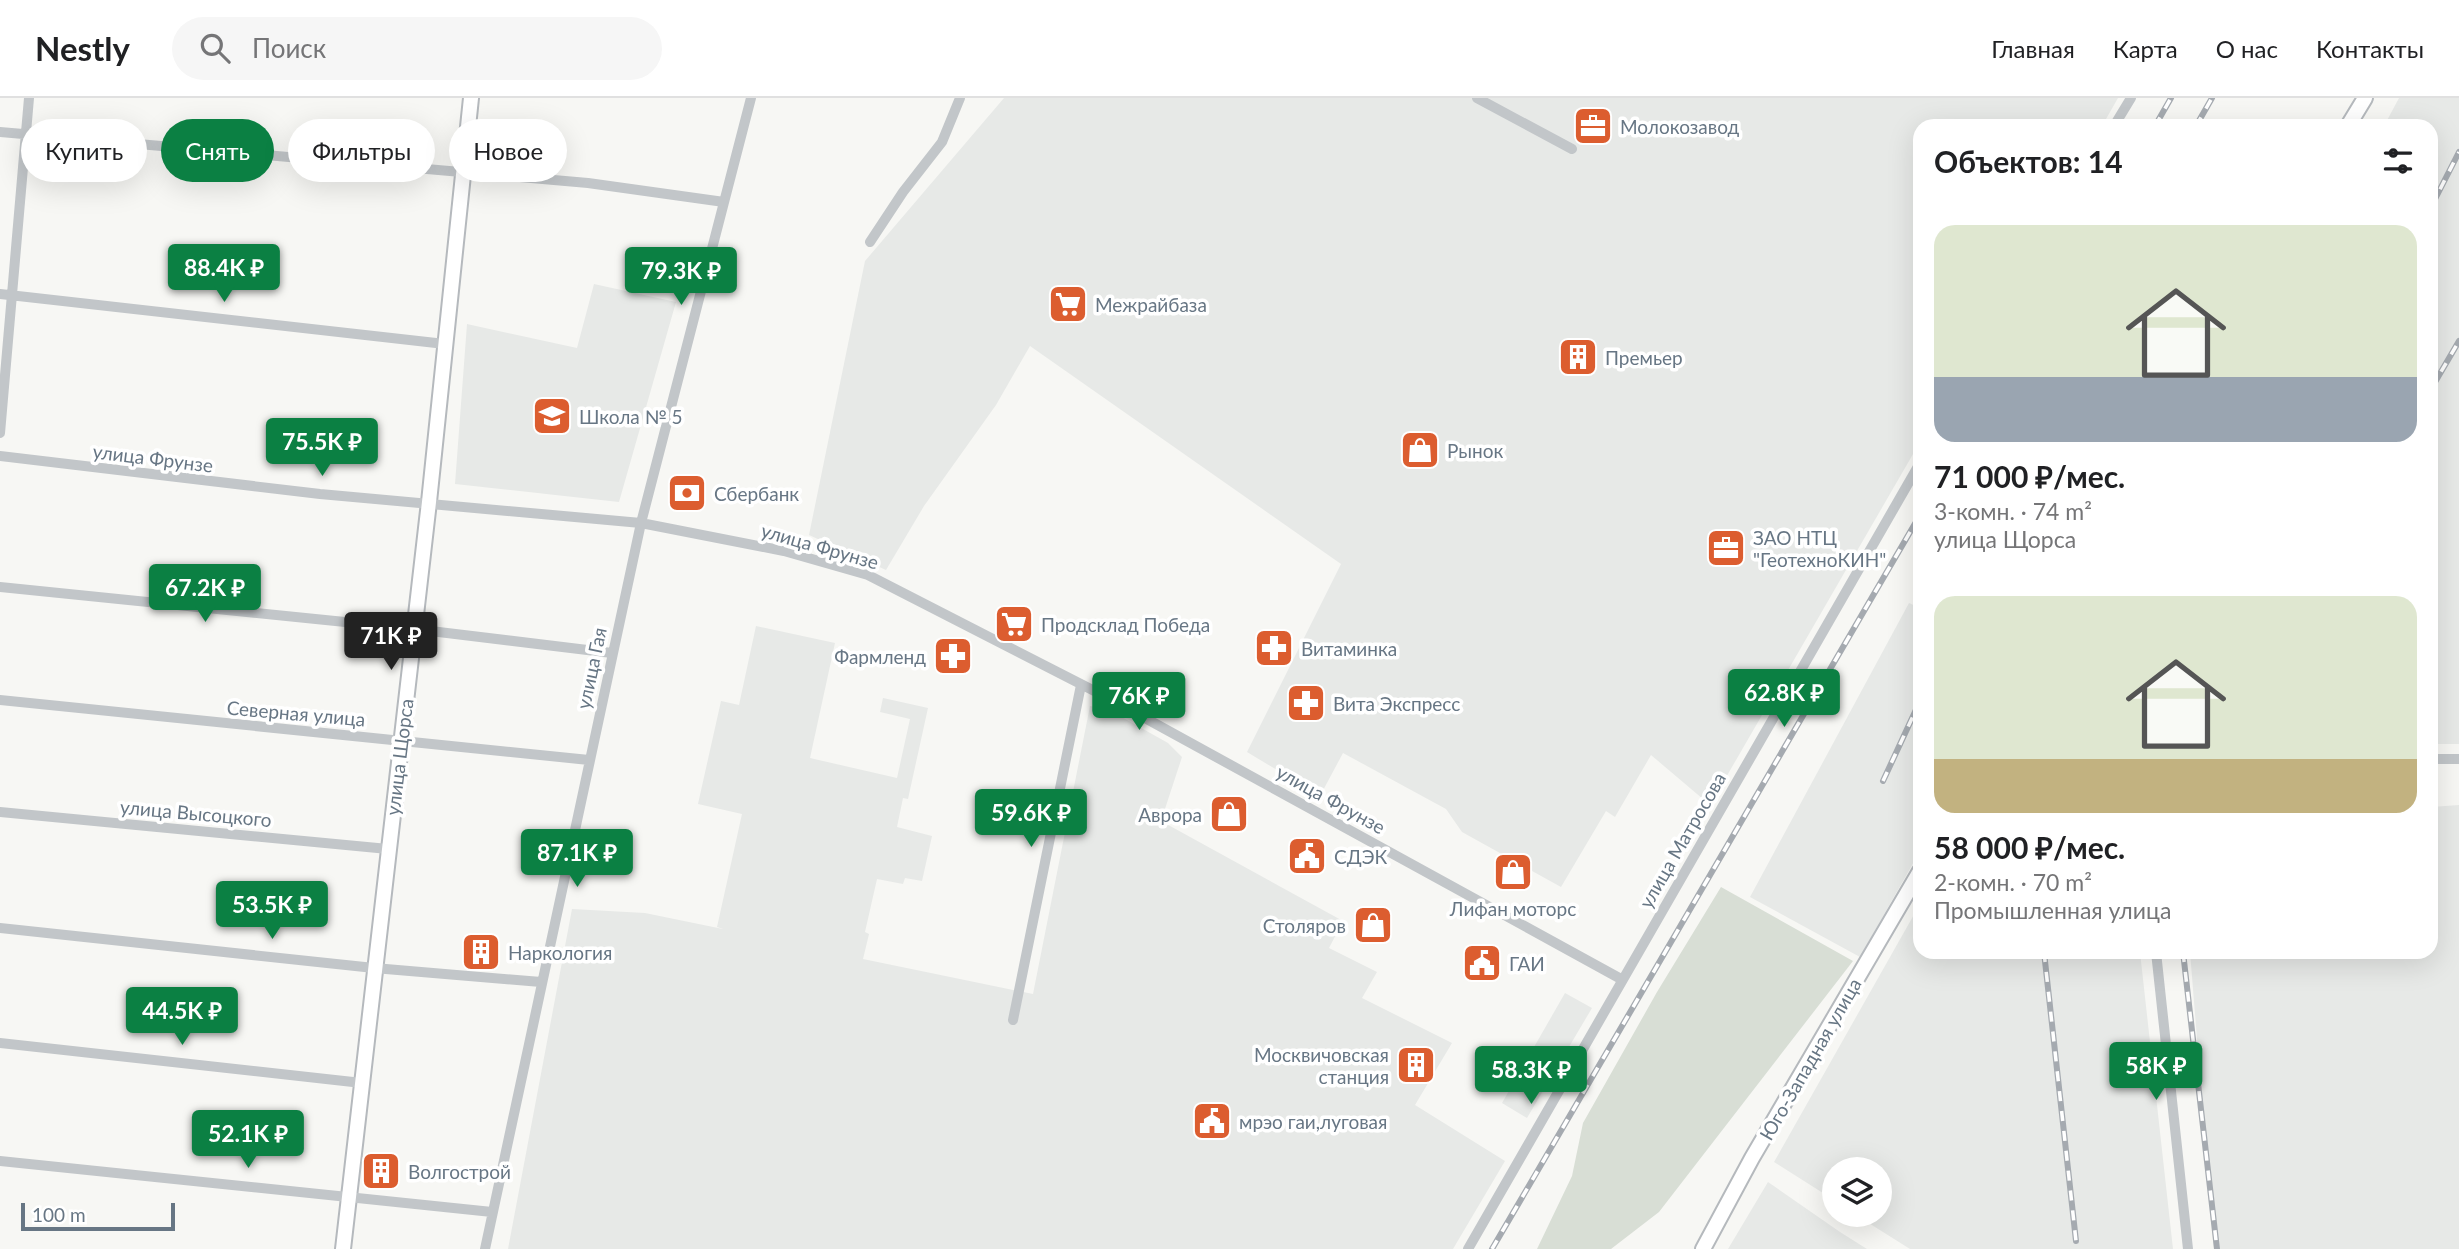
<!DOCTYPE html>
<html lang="ru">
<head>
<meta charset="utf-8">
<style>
	body { margin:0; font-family:Lato,sans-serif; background:#f6f6f6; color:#202124; height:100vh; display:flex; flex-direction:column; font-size:26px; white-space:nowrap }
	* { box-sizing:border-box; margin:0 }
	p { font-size:23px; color:#757577 }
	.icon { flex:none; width:38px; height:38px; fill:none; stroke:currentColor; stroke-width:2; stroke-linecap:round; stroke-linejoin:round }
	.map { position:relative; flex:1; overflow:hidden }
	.side { position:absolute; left:1913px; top:21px; width:525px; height:840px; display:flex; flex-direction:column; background:#fff; border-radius:21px; box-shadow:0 7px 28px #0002 }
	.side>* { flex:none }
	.banner { position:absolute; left:21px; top:21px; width:665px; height:63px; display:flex; gap:14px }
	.fabs { position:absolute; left:1822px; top:1059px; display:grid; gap:14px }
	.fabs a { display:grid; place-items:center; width:70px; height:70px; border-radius:50%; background:#fff; box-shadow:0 7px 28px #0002; font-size:35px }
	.scale { position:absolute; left:21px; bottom:18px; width:154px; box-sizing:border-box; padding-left:7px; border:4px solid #677684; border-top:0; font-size:19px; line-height:24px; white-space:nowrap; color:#677684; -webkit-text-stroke:5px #fff; paint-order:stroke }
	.price { position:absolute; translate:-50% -60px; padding:0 16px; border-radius:7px; background:#0b8043; color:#fff; font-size:23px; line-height:46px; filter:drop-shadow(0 2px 4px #0008) }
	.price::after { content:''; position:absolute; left:50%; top:42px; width:21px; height:16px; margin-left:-10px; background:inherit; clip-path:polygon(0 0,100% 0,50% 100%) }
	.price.active { background:#222; color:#fff }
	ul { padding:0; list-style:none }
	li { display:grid; align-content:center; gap:14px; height:371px; padding:0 21px }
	li span { display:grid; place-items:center; height:217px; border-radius:21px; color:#555 }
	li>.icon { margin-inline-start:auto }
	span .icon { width:126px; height:126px; fill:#fffc; stroke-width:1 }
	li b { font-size:30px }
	h2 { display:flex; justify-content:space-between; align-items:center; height:84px; padding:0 21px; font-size:30px }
	.tag { padding:0 24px; border-radius:32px; background:#fff; box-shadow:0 7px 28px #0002; font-size:24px; line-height:63px }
	.tag.active { background:#0b8043; color:#fff }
	header { display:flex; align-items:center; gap:42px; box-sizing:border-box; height:98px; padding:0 35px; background:#fff; border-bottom:2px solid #e0e0e0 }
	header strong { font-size:33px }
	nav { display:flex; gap:38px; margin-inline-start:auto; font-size:24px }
	.search { width:490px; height:63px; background:#f6f6f6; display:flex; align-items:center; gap:18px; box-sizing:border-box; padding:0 24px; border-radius:38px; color:#757577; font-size:26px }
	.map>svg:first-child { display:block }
	.built { fill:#e7e9e7 }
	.green { fill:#d8ded5 }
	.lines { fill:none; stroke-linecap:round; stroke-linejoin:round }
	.major-casing { stroke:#b5b9bd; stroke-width:18 }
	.minor { stroke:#c2c6c9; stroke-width:10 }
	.major { stroke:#fff; stroke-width:14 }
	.rail-casing { stroke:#a5aab0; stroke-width:6 }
	.rail { stroke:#fff; stroke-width:3.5; stroke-dasharray:10; stroke-linecap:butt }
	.labels { text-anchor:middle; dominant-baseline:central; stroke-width:7; stroke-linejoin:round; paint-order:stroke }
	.poi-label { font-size:19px; fill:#677684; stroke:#fff; text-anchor:start }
	.street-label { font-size:19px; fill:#677684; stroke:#fff }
</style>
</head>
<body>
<header>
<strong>Nestly</strong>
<div class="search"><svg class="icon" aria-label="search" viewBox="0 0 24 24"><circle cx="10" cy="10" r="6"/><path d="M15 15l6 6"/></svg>Поиск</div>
<nav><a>Главная</a><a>Карта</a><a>О нас</a><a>Контакты</a></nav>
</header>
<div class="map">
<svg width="2459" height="1151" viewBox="0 0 2459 1151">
	<rect width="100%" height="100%" fill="#f7f7f4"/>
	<path class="built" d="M1004,0H2118L2102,28H1920V344L1710,707L1651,657L1615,719L1606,713L1561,789L1462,734L1446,711L1343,655L1320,698L1247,654L1341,466L1030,248L996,307L924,408L886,472L809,437L865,163Z
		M2399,0H2459V646H2431V28H2384Z
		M594,186L676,204L619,404L455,386L467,226L577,250Z
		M1909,505L1920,510V753L1860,859L1750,799Z
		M756,528L835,545L810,660L897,680L910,621L880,614L883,600L928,610L908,701L903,700L897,729L932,738L922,783L905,780L903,786L877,781L865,834L869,836L863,861L1033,896L1090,608L1111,613L1168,645L1182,659L1161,723L1343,823L1329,850L1377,874L1362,900L1452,945L1415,1007L1505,1063L1453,1151H508L572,811L645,815L723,831L717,829L742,716L698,706L721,603L739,607Z
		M2459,707V1151H2214L2190,854H2431V709Z
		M1920,806V854H2140L2173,1151H1910L1856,1117L1880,1116V1071H1834V1102L1774,1064Z
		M1565,895L1592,910L1527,1020L1502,1005Z
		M1768,1084L1840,1134L1867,1151H1728Z"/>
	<path class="green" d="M1721,789L1853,863L1659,1114L1611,1151H1537L1572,1078L1583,1025L1657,894Z"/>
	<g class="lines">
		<g class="major-casing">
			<path id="major" d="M2348,28L2365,0
				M343,1151L429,404L471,0
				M1703,1151L1752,1060L1920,773"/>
		</g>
		<path class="minor" d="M1477,0L1572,51
			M2114,28L2131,0
			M0,34L588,85L724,104
			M870,144L903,94L942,44L960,0
			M0,196L445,246
			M0,335L29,0
			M0,358L320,396L641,425L784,453L868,477L1114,603L1621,881
			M0,489L414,531L612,555
			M0,602L589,662
			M2431,661H2459
			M0,714L388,751
			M0,830L374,870L541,884
			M2156,854L2188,1151
			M1013,922L1081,587
			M0,945L362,985
			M0,1063L492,1114
			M485,1151L641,425L751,0
			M1468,1151L1920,365"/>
		<use href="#major" class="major"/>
		<g class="rail-casing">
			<path id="rail" d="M2155,28L2171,0
				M2196,28L2212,0
				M2431,109L2459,54
				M2431,291L2459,243
				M1883,683L1920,603
				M2044,854L2076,1143
				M2183,854L2217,1151
				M1492,1151L1920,417"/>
		</g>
		<use href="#rail" class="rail"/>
	</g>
	<defs>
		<g id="office-square" transform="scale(2.0125)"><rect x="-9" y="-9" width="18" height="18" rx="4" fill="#dc5d2f" stroke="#fff"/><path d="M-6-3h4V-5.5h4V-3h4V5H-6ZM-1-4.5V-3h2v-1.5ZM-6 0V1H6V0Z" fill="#fff"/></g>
		<g id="supermarket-square" transform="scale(2.0125)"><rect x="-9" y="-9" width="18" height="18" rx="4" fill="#dc5d2f" stroke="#fff"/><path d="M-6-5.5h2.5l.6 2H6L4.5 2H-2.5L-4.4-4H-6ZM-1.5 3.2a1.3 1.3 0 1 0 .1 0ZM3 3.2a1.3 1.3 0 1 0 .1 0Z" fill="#fff"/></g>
		<g id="building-square" transform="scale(2.0125)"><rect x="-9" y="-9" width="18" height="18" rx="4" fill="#dc5d2f" stroke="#fff"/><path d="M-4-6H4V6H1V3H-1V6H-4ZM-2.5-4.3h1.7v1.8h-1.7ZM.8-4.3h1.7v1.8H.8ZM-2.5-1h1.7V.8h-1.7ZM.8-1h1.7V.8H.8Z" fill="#fff"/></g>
		<g id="school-square" transform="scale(2.0125)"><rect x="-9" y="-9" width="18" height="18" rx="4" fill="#dc5d2f" stroke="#fff"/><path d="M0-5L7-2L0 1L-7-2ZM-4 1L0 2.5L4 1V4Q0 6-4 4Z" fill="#fff"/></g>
		<g id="shop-square" transform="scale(2.0125)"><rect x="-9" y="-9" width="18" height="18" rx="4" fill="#dc5d2f" stroke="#fff"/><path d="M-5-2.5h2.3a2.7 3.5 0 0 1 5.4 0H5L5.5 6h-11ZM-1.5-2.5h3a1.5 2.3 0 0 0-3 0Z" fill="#fff"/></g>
		<g id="bank-square" transform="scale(2.0125)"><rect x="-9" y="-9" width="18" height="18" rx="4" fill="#dc5d2f" stroke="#fff"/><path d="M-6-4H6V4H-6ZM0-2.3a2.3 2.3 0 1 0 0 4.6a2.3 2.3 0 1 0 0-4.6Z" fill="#fff"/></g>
		<g id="pharmacy-square" transform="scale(2.0125)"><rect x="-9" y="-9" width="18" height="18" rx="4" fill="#dc5d2f" stroke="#fff"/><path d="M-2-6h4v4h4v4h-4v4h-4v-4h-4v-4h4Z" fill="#fff"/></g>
		<g id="civic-square" transform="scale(2.0125)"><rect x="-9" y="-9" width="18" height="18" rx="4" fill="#dc5d2f" stroke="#fff"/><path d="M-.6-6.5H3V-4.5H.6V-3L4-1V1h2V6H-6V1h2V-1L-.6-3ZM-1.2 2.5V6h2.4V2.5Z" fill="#fff"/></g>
	</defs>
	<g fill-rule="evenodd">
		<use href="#office-square" x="1593" y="28"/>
		<use href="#supermarket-square" x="1068" y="206"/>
		<use href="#building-square" x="1578" y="259"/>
		<use href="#school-square" x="552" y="318"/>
		<use href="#shop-square" x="1420" y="352"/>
		<use href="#bank-square" x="687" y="395"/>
		<use href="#office-square" x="1726" y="450"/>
		<use href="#supermarket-square" x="1014" y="526"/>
		<use href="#pharmacy-square" x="1274" y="550"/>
		<use href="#pharmacy-square" x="953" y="558"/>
		<use href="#pharmacy-square" x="1306" y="605"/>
		<use href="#shop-square" x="1229" y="716"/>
		<use href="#civic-square" x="1307" y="758"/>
		<use href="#shop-square" x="1513" y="774"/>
		<use href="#shop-square" x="1373" y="827"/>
		<use href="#building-square" x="481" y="854"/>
		<use href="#civic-square" x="1482" y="865"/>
		<use href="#building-square" x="1416" y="967"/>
		<use href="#civic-square" x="1212" y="1023"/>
		<use href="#building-square" x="381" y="1073"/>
	</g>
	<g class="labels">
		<g class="poi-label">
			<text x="1620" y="28">Молокозавод</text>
			<text x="1095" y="206">Межрайбаза</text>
			<text x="1605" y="259">Премьер</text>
			<text x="579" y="318">Школа № 5</text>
			<text x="1447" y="352">Рынок</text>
			<text x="714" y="395">Сбербанк</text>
			<text x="1753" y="439">ЗАО НТЦ<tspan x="1753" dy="22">"ГеотехноКИН"</tspan></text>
			<text x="1041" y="526">Продсклад Победа</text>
			<text x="1301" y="550">Витаминка</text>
			<text x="926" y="558" text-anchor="end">Фармленд</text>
			<text x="1333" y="605">Вита Экспресс</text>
			<text x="1202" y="716" text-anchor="end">Аврора</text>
			<text x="1334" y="758">СДЭК</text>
			<text x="1513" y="810" text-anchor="middle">Лифан моторс</text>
			<text x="1346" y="827" text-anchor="end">Столяров</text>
			<text x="508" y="854">Наркология</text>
			<text x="1509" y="865">ГАИ</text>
			<text x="1389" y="956" text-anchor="end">Москвичовская<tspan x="1389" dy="22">станция</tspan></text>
			<text x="1239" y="1023">мрэо гаи,луговая</text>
			<text x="408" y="1073">Волгострой</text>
		</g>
		<g class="street-label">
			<text transform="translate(153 360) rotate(7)">улица Фрунзе</text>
			<text transform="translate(820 448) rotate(16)">улица Фрунзе</text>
			<text transform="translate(591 570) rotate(-78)">улица Гая</text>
			<text transform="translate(296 615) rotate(5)">Северная улица</text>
			<text transform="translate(399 659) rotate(-83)">улица Щорса</text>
			<text transform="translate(1331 701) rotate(29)">улица Фрунзе</text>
			<text transform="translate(196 715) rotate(5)">улица Высоцкого</text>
			<text transform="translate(1682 742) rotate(-60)">улица Матросова</text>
			<text transform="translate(1810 961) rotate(-60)">Юго-Западная улица</text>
		</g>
	</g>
</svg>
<div class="fabs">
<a><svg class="icon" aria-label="layers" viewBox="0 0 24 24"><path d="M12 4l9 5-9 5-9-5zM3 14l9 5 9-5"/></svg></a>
</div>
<div class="scale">100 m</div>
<b class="price" style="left:224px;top:206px">88.4K ₽</b>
<b class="price" style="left:681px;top:209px">79.3K ₽</b>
<b class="price" style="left:322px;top:380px">75.5K ₽</b>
<b class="price" style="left:205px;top:526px">67.2K ₽</b>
<b class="price active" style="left:391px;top:574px">71K ₽</b>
<b class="price" style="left:1784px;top:631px">62.8K ₽</b>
<b class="price" style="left:1139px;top:634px">76K ₽</b>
<b class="price" style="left:1031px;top:751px">59.6K ₽</b>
<b class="price" style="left:577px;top:791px">87.1K ₽</b>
<b class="price" style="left:272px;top:843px">53.5K ₽</b>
<b class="price" style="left:182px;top:949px">44.5K ₽</b>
<b class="price" style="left:2156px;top:1004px">58K ₽</b>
<b class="price" style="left:1531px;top:1008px">58.3K ₽</b>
<b class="price" style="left:248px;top:1072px">52.1K ₽</b>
<div class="banner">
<a class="tag">Купить</a>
<a class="tag active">Снять</a>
<a class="tag">Фильтры</a>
<a class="tag">Новое</a>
</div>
<section class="side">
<h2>Объектов: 14<svg class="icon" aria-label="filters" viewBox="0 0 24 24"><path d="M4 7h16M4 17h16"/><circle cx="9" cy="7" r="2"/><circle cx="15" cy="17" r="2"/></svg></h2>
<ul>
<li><span style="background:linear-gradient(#dfe7d0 70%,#9aa5b1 0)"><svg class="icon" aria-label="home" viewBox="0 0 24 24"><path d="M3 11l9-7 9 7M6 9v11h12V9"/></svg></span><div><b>71 000 ₽/мес.</b><p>3-комн. · 74 m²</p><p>улица Щорса</p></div></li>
<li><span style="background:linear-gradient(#dfe7d0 75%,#c2b280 0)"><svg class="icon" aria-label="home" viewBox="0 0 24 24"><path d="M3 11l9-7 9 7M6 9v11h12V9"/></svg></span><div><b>58 000 ₽/мес.</b><p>2-комн. · 70 m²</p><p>Промышленная улица</p></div></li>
</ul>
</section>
</div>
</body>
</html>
